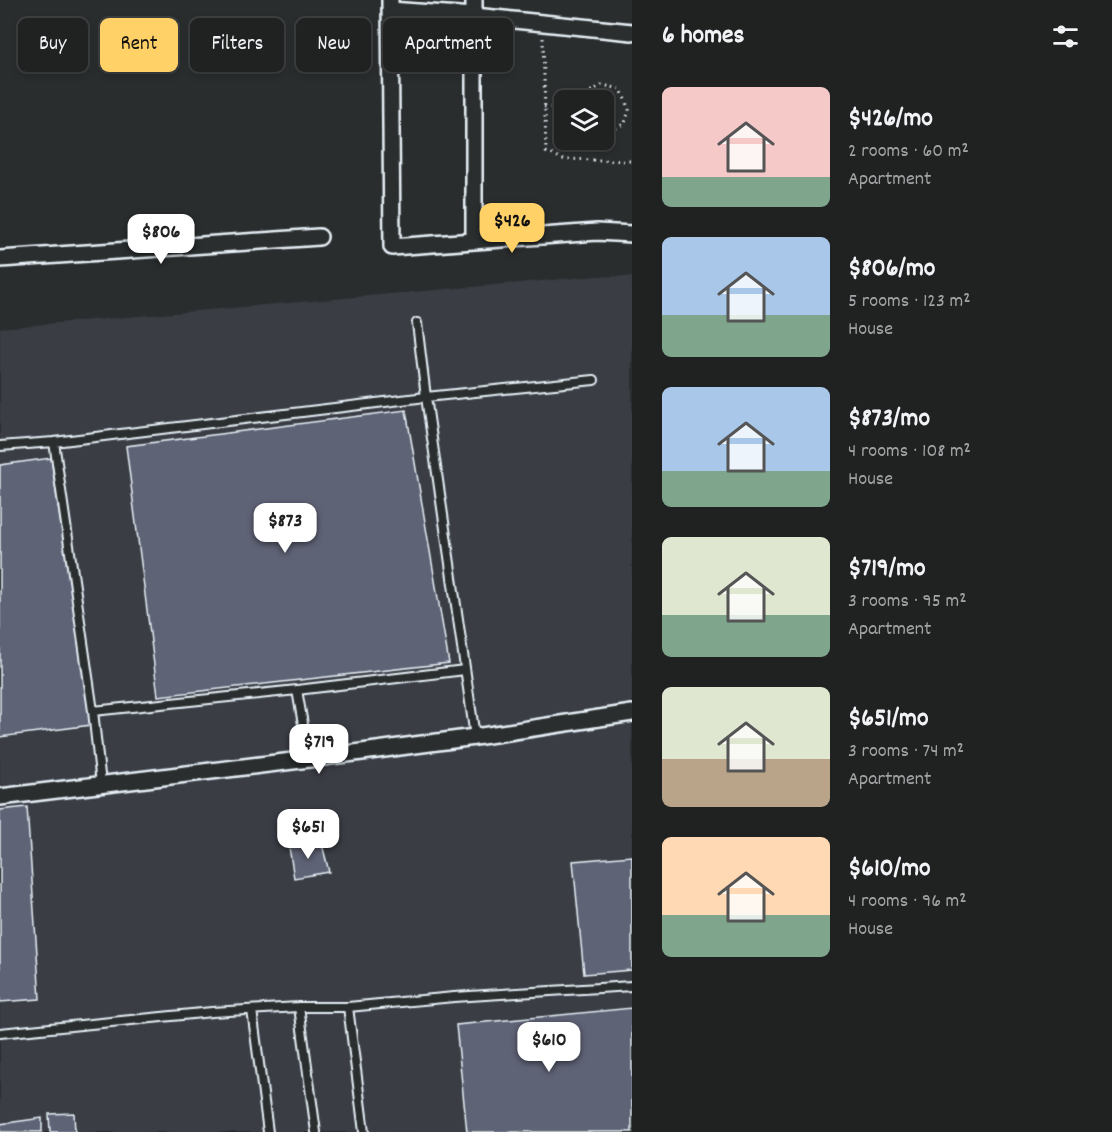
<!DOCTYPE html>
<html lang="en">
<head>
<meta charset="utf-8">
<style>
	body { margin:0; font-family:Dekko,sans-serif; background:#282a2a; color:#f1f3f6; height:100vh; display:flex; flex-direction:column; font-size:22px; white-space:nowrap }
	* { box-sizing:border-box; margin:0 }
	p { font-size:20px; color:#a2a4a5 }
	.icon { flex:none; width:33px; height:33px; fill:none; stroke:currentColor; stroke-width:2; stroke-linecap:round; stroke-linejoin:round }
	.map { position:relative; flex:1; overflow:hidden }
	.drawer { display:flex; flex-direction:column; background:#202222; width:480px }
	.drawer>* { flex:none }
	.top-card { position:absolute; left:18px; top:18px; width:524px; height:54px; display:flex; gap:12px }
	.fabs { position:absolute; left:554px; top:90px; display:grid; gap:12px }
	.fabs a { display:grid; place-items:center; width:60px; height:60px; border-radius:9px; background:#202222; box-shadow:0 3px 9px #0003,0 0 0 2px #3d3f40; font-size:30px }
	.price { position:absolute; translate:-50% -51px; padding:0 14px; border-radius:12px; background:#fff; color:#222; font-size:20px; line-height:39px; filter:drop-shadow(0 2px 3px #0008) }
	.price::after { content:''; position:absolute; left:50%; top:36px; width:18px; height:14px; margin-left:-9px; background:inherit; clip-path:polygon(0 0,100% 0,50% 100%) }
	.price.current { background:#ffd166; color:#111 }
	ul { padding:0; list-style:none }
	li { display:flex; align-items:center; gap:18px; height:150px; padding:0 30px }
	li span { display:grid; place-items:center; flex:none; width:168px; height:120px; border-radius:9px; color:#555 }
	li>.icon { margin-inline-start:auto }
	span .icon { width:72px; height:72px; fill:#fffc; stroke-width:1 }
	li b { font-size:26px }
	h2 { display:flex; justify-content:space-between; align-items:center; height:72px; padding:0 30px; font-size:26px }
	.pill { padding:0 21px; border-radius:9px; background:#202222; box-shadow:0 3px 9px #0003,0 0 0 2px #3d3f40; font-size:21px; line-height:54px }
	.pill.current { background:#ffd166; color:#111 }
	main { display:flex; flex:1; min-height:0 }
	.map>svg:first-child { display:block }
	.built { fill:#3a3e44 }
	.building { fill:#5e6476; stroke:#e8f1f8; stroke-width:1.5 }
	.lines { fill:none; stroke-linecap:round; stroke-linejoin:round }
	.lane-casing { stroke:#e8f1f8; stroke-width:12 }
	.street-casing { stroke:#e8f1f8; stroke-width:20 }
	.path { stroke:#e8f1f8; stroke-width:3; stroke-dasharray:1.5 4.5; stroke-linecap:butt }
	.lane { stroke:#2a2d2e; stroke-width:8 }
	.street { stroke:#2a2d2e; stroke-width:15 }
</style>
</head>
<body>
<main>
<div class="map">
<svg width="632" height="1132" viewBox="0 0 632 1132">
	<rect width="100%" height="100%" fill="#2a2d2e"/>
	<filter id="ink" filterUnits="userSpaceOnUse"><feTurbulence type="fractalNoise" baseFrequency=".0167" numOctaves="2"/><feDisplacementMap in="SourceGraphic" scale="12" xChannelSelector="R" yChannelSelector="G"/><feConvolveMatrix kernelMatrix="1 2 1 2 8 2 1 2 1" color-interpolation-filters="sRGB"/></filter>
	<g filter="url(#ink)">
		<path class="built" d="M598,276L632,277V1132H0V328Z"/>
		<path class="building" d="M406,410L449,663L158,696L126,446Z
			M51,458L91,725L0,737V465Z
			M27,807L40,999L0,1002V810Z
			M322,844L329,872L294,878L289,847Z
			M632,856V970L584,974L573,861Z
			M632,1008V1132H467L456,1025Z
			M74,1113L75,1132H50L49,1114Z
			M42,1118V1132H0V1124Z"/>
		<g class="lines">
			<g class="lane-casing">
				<path id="lane" d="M417,323L426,397L475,737
					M54,442L93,711L101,784
					M0,446L54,442L426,397L594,380
					M297,690L309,759
					M93,711L297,690L465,670
					M299,1007L316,1132
					M348,1007L364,1132
					M252,1010L268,1132
					M0,1033L212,1012L299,1007H348L454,997L632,986"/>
			</g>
			<g class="street-casing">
				<path id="street" d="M390,0L392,247L597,232L632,234
					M474,0V240
					M390,10L474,16L632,32
					M0,259L319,237
					M0,797L309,759L475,737L632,713"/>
			</g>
			<path class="path" d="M543,38L546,152L563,159L632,161
				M583,100L586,94L602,85L621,89L629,110L625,123L610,132L603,130
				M544,107L564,108"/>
			<use href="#lane" class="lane"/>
			<use href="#street" class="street"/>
		</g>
	</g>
</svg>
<div class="fabs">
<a><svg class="icon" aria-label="layers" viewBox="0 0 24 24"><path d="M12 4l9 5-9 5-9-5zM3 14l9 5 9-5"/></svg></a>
</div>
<b class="price current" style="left:512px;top:254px">$426</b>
<b class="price" style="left:161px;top:265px">$806</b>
<b class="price" style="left:285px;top:554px">$873</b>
<b class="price" style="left:319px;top:775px">$719</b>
<b class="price" style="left:308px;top:860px">$651</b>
<b class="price" style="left:549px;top:1073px">$610</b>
<div class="top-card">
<a class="pill">Buy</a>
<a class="pill current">Rent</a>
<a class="pill">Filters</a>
<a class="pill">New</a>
<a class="pill">Apartment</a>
</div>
</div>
<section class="drawer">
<h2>6 homes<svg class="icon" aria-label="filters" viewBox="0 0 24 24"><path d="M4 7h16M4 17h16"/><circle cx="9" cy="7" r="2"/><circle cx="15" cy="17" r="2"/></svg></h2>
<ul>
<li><span style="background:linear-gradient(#f6c9c9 75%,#7fa58c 0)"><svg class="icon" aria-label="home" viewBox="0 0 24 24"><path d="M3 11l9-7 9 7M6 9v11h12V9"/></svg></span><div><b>$426/mo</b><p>2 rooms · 60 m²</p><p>Apartment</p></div></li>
<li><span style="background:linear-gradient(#a9c7e8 65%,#7fa58c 0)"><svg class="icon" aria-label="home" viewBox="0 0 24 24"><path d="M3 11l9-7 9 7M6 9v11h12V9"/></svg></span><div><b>$806/mo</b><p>5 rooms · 123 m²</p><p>House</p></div></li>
<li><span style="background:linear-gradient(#a9c7e8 70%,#7fa58c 0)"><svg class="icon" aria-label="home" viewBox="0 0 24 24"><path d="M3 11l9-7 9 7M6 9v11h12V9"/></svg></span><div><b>$873/mo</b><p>4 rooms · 108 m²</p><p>House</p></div></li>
<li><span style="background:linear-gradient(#dfe7d0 65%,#7fa58c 0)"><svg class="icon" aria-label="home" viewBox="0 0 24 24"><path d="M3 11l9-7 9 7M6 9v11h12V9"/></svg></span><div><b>$719/mo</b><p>3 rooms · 95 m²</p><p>Apartment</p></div></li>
<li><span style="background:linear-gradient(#dfe7d0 60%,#b9a48a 0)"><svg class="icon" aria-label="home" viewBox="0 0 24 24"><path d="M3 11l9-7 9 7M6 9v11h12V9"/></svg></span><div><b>$651/mo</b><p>3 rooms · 74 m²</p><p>Apartment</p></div></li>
<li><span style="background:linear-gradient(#ffd9b3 65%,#7fa58c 0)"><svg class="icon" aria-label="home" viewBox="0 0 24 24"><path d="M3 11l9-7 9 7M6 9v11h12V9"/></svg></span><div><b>$610/mo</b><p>4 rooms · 96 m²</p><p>House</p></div></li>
</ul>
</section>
</main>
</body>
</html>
